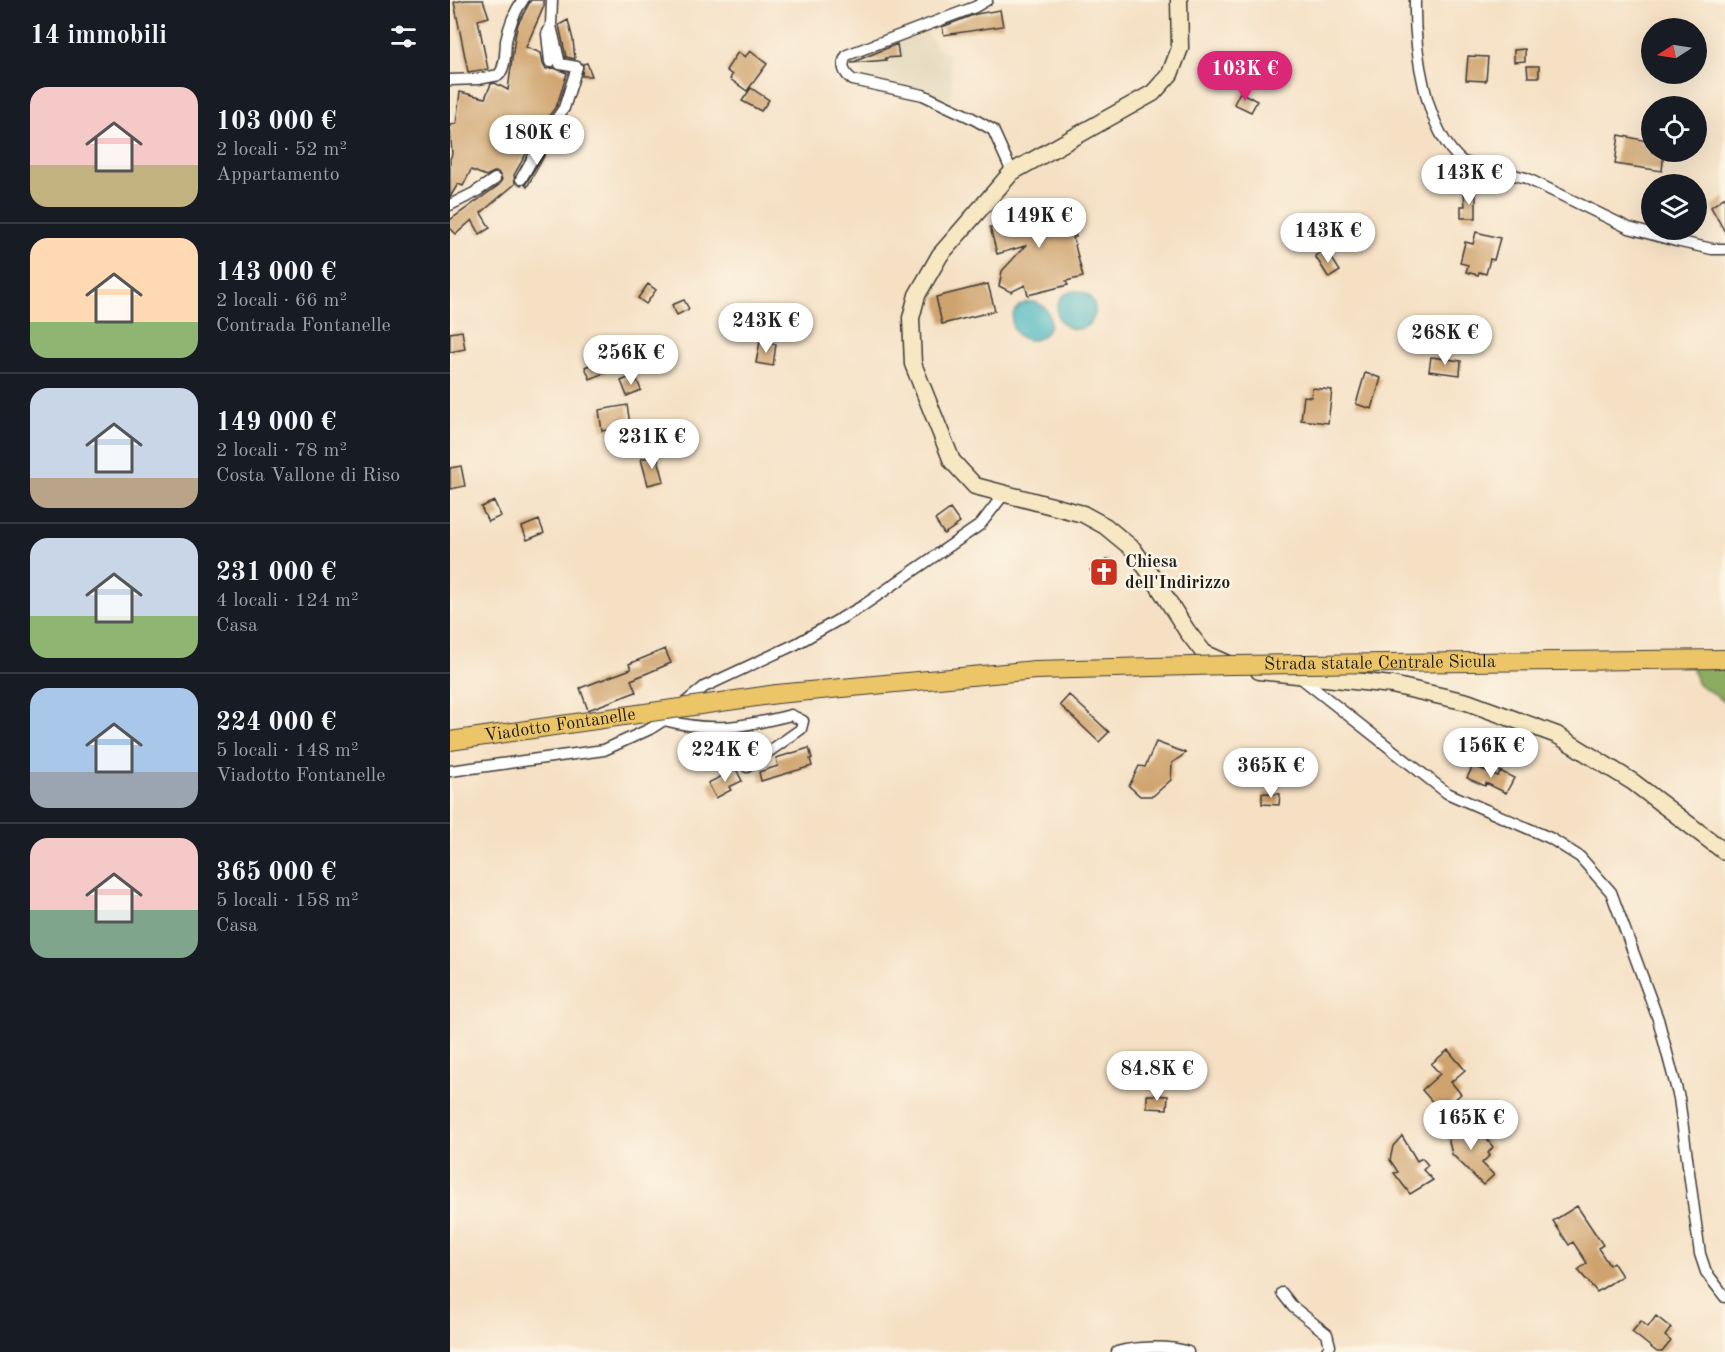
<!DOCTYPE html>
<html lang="it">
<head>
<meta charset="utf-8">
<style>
	body { margin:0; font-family:"Old Standard TT",serif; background:#20242c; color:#f1f3f6; height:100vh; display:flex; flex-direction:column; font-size:22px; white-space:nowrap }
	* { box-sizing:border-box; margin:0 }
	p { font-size:20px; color:#9ea1a6 }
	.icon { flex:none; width:33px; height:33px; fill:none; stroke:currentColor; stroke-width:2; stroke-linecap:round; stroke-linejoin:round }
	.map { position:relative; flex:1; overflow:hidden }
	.side { display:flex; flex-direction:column; background:#171b24; width:450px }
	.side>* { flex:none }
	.needle { width:39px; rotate:258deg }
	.controls { position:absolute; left:1191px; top:18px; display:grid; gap:12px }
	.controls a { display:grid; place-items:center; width:66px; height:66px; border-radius:50%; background:#171b24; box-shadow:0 6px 24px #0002; font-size:30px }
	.price { position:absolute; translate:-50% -51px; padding:0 14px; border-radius:21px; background:#fff; color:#222; font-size:20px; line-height:39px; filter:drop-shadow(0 2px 3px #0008) }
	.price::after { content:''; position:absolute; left:50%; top:36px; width:18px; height:14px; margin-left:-9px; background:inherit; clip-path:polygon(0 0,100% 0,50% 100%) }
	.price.active { background:#db2777; color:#fff }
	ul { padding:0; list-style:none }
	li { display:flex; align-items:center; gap:18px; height:150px; padding:0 30px }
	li+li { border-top:2px solid #363941 }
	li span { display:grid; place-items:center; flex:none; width:168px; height:120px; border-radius:18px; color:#555 }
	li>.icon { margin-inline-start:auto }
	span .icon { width:72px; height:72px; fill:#fffc; stroke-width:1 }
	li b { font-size:26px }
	h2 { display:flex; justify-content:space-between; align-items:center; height:72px; padding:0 30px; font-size:26px }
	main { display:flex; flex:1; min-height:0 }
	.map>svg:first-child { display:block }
	.built { fill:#e2d6b7 }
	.forest { fill:#8cac60; stroke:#54643e; stroke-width:1.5 }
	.water { fill:#45b4bf; stroke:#30686e; stroke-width:1.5 }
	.building { fill:#cfa36d }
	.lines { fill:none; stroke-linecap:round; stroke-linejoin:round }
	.minor-casing { stroke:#3d3935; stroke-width:13 }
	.secondary-casing { stroke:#3d3935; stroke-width:19 }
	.primary-casing { stroke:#3d3935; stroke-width:20 }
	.minor { stroke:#fff; stroke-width:10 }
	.secondary { stroke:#f7e8c3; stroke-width:16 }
	.primary { stroke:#ecc569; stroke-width:18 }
	.primary-bridge-casing { stroke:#3d3935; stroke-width:20; stroke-linecap:butt }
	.primary-bridge { stroke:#ecc569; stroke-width:18 }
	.labels { text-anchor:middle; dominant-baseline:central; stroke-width:5; stroke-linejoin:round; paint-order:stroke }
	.poi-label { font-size:18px; font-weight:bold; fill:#1c1c1c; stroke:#fcf5e5; text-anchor:start }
	.street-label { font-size:18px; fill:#1c1c1c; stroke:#fcf5e5 }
</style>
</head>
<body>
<main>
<section class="side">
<h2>14 immobili<svg class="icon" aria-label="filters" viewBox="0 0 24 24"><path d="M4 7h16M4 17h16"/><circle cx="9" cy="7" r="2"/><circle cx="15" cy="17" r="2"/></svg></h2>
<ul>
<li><span style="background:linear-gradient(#f6c9c9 65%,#c2b280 0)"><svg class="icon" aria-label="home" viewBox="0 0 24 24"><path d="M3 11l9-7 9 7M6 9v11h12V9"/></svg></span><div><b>103 000 €</b><p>2 locali · 52 m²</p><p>Appartamento</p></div></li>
<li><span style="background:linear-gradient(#ffd9b3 70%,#8fb573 0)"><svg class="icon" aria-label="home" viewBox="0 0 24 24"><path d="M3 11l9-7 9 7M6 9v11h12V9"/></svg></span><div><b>143 000 €</b><p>2 locali · 66 m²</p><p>Contrada Fontanelle</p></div></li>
<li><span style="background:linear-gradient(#c9d6e8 75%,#b9a48a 0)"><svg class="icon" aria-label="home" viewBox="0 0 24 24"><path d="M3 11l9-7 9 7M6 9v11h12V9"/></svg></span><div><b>149 000 €</b><p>2 locali · 78 m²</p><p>Costa Vallone di Riso</p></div></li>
<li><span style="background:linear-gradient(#c9d6e8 65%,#8fb573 0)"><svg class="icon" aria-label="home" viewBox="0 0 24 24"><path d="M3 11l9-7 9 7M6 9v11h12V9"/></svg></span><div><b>231 000 €</b><p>4 locali · 124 m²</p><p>Casa</p></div></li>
<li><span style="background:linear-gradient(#a9c7e8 70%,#9aa5b1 0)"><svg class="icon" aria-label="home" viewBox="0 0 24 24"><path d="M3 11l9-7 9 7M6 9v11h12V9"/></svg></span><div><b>224 000 €</b><p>5 locali · 148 m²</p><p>Viadotto Fontanelle</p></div></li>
<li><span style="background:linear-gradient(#f6c9c9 60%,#7fa58c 0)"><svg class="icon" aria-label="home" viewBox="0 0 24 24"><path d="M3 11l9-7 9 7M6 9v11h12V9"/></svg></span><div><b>365 000 €</b><p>5 locali · 158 m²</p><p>Casa</p></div></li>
</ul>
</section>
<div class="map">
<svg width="1275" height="1352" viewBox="0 0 1275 1352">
	<rect width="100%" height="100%" fill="#fcf5e5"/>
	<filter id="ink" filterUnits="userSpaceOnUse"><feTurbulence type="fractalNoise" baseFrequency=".0167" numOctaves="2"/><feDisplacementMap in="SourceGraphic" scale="12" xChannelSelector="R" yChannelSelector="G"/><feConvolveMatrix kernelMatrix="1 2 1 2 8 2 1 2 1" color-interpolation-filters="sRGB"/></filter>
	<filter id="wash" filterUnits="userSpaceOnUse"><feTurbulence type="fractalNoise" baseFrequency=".008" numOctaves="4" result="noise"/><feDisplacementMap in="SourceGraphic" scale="24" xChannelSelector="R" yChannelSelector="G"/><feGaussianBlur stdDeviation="1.35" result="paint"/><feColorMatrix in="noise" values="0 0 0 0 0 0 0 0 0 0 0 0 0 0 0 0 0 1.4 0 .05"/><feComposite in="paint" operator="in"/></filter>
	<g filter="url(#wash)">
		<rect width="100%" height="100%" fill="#f5e0c4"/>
		<path class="built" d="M474,31L484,41L485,48L498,54L502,78L501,101L474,91L413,79L411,58Z"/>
		<path class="forest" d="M1242,666L1275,667V702L1247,683Z"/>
		<path class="water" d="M607 310a19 19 0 1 1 38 0a19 19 0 1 1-38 0Z
			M562 321a19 19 0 1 1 38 0a19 19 0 1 1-38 0Z"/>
		<g id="blocks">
			<path class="building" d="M15,0H33L39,17L28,20L38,69L18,72L4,2Z
				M81,0H94V6L76,47L91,53L93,63L96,69L104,68L117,73L107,105L93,124L64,175L65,184L31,213L40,228L30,234L22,220L6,234L0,228V220L49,185L52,179L48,172H44L36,176L21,170L13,186L8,184L0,197V159L2,154L0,125L6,124L10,92L35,98L41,84L45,83L58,90L65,37L68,24Z
				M550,10L553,26L494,35L492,27L526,14Z
				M118,20L123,40L125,59L116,57L109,25Z
				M447,44L449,57L435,58L436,60L401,63Z
				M1075,49V61L1064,62V50Z
				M300,51L317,64L297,91L280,79L282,75L276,70L288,52L295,57Z
				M1018,56L1038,57L1036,81L1016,80Z
				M137,63L142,76H132L133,64Z
				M1077,66H1089V77H1078Z
				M301,88L319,100L311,111L292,101Z
				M790,92L807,101L801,112L784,104Z
				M1169,135L1202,142V152H1214L1212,171L1165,164Z
				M103,138H104L77,187L75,185Z
				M1014,193H1026V218H1011V206H1015Z
				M1275,197V232L1261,207Z
				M618,202L626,237H623L633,277L616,281L618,285L578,295L575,285L561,292L549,286L552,271L575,246L547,254L540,227L550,225L549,221L562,216Z
				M1026,232L1050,238L1044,260L1040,259L1036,274L1029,272L1028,275L1016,272L1018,265L1010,263L1015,242L1023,244Z
				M876,249L890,271L879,278L865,256Z
				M198,284L206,290L196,304L188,298Z
				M538,284L545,311L492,324L486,297Z
				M234,300L239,309L227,315L222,305Z
				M12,331L15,349L0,352V333Z
				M310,341L326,344L323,366L306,363Z
				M215,342L219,356L200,361L196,348Z
				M172,351L164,369L140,379L135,367Z
				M981,357L1011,361L1010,375L979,371Z
				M915,373L931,378L922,409L906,404Z
				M185,375L191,390L177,396L171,381Z
				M862,388L882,390L878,423L851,420L854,396L861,397Z
				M177,405L180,424L174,425L176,439L161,444L157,430L152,431L149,410Z
				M207,455L214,481L198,485L191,459Z
				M11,466L15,486L0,489V468Z
				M44,501L51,516L38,522L31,507Z
				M500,509L510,523L494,534L485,520Z
				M89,520L94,533L77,540L72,527Z
				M658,559L668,575L650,586L640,570Z
				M215,649L221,663L181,680L186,692L138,710L130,688L181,669L179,664Z
				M619,695L659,732L649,742L610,705Z
				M706,742L736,753L722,763L721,780L703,796H690L679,786L689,766L695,767Z
				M359,748L362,758L360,759L362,766L311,781L309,772L328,766L326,758Z
				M1023,766L1048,776L1050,771L1064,778L1056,793L1036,783L1035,786L1017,778Z
				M286,769L292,781L279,787L281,790L266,798L258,783Z
				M812,793L830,794L829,805L812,804Z
				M998,1050L1015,1070L1001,1082L1011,1094L991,1112L972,1090L990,1074L981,1064Z
				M697,1095L718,1096L717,1109L697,1108Z
				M1013,1121L1024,1134L1029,1129L1043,1147L1038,1153L1040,1155L1032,1163L1044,1175L1033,1185L1002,1154L998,1138L1004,1128Z
				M952,1136L967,1161L972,1158L978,1165L973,1170L983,1180L960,1194L944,1173L948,1172L940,1160L943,1146Z
				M1127,1206L1153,1245L1148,1248L1159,1265L1163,1262L1172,1276L1147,1292L1128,1270L1137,1263L1123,1242L1119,1245L1103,1221Z
				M1206,1316L1221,1328L1215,1336L1221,1341L1212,1352H1207L1182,1332L1191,1321L1198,1327Z"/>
		</g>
	</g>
	<g filter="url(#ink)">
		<use href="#blocks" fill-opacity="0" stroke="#3d3935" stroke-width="1.5"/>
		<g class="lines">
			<g class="minor-casing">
				<path id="minor" d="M537,0L525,7L397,55C390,65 394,74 403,80L473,95L522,118L543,130L562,172
					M965,0C964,47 974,130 1013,162L1076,178L1179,228L1226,241L1262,249H1275
					M100,62L97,34L101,26L102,0
					M0,80L28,79L49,75C56,66 55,52 56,41C59,26 64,12 73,0
					M71,179L100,128L114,108L127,67L110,64L101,26
					M0,205L24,193L45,179
					M847,675L997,793L1100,838L1130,857L1161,892L1208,1019L1229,1098L1250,1254L1256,1272L1275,1297
					M214,720C263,733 293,727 341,715L353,721L351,729L297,767
					M0,771L154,750L200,729L214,720L254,687L346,644L411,607L530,525L554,494
					M832,1293L843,1307L877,1334L880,1346L876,1352
					M667,1352C685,1347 720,1345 738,1352"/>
			</g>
			<g class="secondary-casing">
				<path id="secondary" d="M729,0L730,48L720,74L703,93L562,172L490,255L467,295L461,318L463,364L502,461L525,486L633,514L655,526L683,549L704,579L737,631L754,653L781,665
					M809,671L942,685L1017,702L1107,735L1183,782L1275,852"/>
			</g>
			<g class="primary-casing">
				<path id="primary" d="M327,694L585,670"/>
			</g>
			<use href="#minor" class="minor"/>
			<use href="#secondary" class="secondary"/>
			<use href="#primary" class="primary"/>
			<g class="primary-bridge-casing">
				<g id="primary-bridge">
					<path id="s1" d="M585,670L781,665L1275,659"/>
					<path id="s2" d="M0,741L327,694"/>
				</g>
			</g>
			<use href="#primary-bridge" class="primary-bridge"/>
		</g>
	</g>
	<defs>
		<g id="church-square" transform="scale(1.5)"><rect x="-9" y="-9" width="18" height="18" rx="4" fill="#c8321e" stroke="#fcf5e5"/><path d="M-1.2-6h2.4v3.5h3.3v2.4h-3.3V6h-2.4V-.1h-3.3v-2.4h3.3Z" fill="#fff"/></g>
	</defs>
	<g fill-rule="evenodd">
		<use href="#church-square" x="654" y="572"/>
	</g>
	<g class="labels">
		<g class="poi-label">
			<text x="675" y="562">Chiesa<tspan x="675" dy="21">dell'Indirizzo</tspan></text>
		</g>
		<g class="street-label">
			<text stroke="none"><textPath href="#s1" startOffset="345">Strada statale Centrale Sicula</textPath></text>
			<text stroke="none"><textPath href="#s2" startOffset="111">Viadotto Fontanelle</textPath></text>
		</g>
	</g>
</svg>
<div class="controls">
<a><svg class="needle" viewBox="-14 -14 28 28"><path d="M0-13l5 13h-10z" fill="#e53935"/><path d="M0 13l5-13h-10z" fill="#9ea1a6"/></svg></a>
<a><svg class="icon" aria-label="locate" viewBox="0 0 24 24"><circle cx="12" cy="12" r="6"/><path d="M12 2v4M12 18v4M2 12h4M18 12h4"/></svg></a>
<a><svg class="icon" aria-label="layers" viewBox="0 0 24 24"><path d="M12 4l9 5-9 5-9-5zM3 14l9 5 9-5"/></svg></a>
</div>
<b class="price active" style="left:795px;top:102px">103K €</b>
<b class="price" style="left:87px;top:166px">180K €</b>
<b class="price" style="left:1019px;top:206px">143K €</b>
<b class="price" style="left:589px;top:249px">149K €</b>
<b class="price" style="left:878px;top:264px">143K €</b>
<b class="price" style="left:316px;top:354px">243K €</b>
<b class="price" style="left:995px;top:366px">268K €</b>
<b class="price" style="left:181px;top:386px">256K €</b>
<b class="price" style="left:202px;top:470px">231K €</b>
<b class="price" style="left:1041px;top:779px">156K €</b>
<b class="price" style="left:275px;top:783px">224K €</b>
<b class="price" style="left:821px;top:799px">365K €</b>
<b class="price" style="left:707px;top:1102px">84.8K €</b>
<b class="price" style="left:1021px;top:1151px">165K €</b>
</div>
</main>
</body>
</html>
